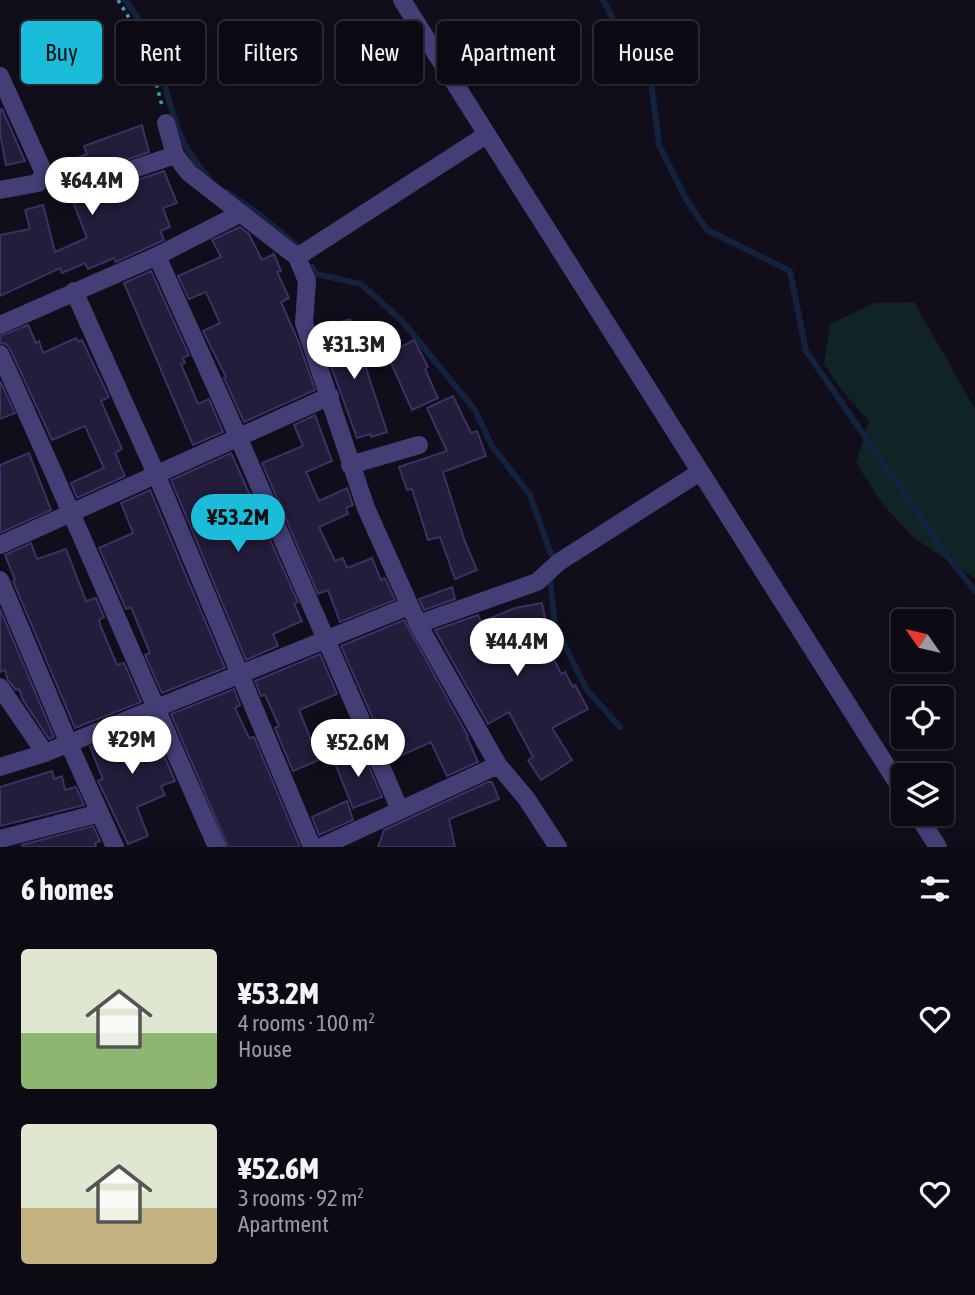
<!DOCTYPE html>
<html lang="en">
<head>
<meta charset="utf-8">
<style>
	body { margin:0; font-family:"Asap Condensed",sans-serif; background:#16131d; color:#f1f3f6; height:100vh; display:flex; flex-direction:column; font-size:26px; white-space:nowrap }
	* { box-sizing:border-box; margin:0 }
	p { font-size:23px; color:#9a9aa0 }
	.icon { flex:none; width:38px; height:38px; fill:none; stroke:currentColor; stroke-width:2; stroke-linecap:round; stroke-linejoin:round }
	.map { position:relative; height:847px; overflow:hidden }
	.drawer { display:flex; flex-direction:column; background:#0d0a14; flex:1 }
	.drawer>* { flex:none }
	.hud { position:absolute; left:21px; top:21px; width:934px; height:63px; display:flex; gap:14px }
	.needle { width:46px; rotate:304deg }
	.fabs { position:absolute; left:891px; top:609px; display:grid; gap:14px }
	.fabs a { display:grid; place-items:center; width:63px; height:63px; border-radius:7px; background:#0d0a14; box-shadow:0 2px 5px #0004,0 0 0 2px #2d2b34; font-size:35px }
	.price { position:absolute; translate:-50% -60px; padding:0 16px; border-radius:24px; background:#fff; color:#222; font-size:23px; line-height:46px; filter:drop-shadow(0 2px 4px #0008) }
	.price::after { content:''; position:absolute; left:50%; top:42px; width:21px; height:16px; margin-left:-10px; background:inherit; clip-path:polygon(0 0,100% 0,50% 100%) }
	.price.selected { background:#1abcd9; color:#111 }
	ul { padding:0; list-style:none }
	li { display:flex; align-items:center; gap:21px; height:175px; padding:0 21px }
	li span { display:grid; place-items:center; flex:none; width:196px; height:140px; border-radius:7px; color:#555 }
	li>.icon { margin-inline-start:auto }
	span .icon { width:84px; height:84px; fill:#fffc; stroke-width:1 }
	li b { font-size:30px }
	h2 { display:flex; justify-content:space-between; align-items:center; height:84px; padding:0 21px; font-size:30px }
	.chip { padding:0 24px; border-radius:7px; background:#0d0a14; box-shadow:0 2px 5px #0004,0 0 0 2px #2d2b34; font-size:24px; line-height:63px }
	.chip.selected { background:#1abcd9; color:#111 }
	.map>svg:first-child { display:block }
	.green { fill:#112425 }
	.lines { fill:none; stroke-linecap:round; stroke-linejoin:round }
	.stream { stroke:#13233f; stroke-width:6 }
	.building { fill:#231c3a; stroke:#3d3063; stroke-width:2 }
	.path { stroke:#3aa09f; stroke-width:3.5; stroke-dasharray:3.5 5; stroke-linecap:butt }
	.minor { stroke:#433e75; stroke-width:18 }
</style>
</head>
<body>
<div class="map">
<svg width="975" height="847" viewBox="0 0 975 847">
	<rect width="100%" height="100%" fill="#110d1b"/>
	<path class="green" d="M914,302L975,409V578L914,538L884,506L856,463L869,421L844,393L824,364L830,324L874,303Z"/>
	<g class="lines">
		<path class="stream" d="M125,0C161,44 161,85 180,134C187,152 198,165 209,179
			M603,0L625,41L645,61L652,89L659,145L686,199L707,230L790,271L806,351L948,557L975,591
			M227,192L260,215L297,246
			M312,267L316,274L361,284L402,321L475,410L492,446L530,495L551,554
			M550,579L555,626L587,690L620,727"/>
	</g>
	<path class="building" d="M2,109L25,161L6,165L0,133V110Z
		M142,125L149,152L91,172L86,175L84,185L88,191L98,193L164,171L177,203L163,208L170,227L160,231L164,240L116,262L114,258L88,269L85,263L62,273L60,268L0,296V235L30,229L25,210L43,205L55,252L87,238L59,166L87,154L84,146Z
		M240,227L249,234L262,260L274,254L281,271L277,272L289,298L281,302L299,343L315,390L244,422L224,378L226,377L203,331L220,323L206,292L189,299L178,276L221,257L212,240Z
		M151,271L189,355L183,358L185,363L181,364L198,404L209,399L223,432L193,445L124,283Z
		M350,319L387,432L371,437L370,434L357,438L322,341L336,336L332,325Z
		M28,325L36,343L39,341L43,353L76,338L78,342L82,340L109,397L101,401L122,449L115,453L125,476L77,498L71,483L104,468L85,426L52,440L10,349L6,344L0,343V336Z
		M414,340L428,367L425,369L438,398L412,410L387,354Z
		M0,381L15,413L0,419Z
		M453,396L471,433L477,431L486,456L443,472L465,542L477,570L455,579L440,537L428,540L412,489L407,490L399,467L447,451L427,408Z
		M315,415L332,461L306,472L319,501L347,488L353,505L346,508L348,514L319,527L335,561L343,558L347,568L372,558L381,580L385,578L395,600L340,622L328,590L318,594L262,463L303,446L294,425Z
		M29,453L51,510L0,533V465Z
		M231,453L298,602L294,604L302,621L273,634L278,646L246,660L171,480Z
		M150,490L225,668L162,693L145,655L150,653L131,607L126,609L99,548L133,533L121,503Z
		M31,543L37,559L66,549L86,601L96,598L104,617L99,620L101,627L117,665L124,663L141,702L75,728L13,581L15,580L5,555Z
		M452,587L455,599L424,610L419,599Z
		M542,603L553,657L561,674L565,672L573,687L575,685L588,709L552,728L572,760L541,780L528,760L533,757L509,712L488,724L435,630L478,615L481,622L515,608Z
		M0,609L54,737L49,739L23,700L19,689L16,690L8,680L5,670L0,672Z
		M404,620L468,736L467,737L478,762L447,776L431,742L391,760L341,646Z
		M320,654L337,694L299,710L319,760L293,771L275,728L279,726L265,695L261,696L255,681Z
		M234,689L240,705L235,708L249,738L254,737L300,847H228L171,714Z
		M150,723L175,781L161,786L165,795L137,807L148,836L128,844L98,781L103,779L90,747Z
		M362,750L382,797L353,808L334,761Z
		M52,771L54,779L62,776L65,790L76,787L84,805L0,826V787Z
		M488,782H492L499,799L449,819L455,847H378L384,830Z
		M347,801L353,820L319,835L312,817Z
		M93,826L100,841L95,843L96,847H23L22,845Z"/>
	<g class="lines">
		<path class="path" d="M118,0L147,47L162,106"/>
		<path class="minor" d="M402,0L903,792
			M0,76L44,173L38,183L0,190
			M166,123L175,155L189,173L297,257L307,281L304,323L366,508L418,624L498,765L526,798L558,847
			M95,182L175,155
			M157,256L239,439L400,810
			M297,257L486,135
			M74,291L157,476L312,847
			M0,325L157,256L241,213
			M0,354C75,517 144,683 217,847
			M350,465L419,445
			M0,545L330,396
			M0,580L69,744L115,847
			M418,624L537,582L559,562L700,472
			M0,687L45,753
			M0,767L45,753L409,606
			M917,814L938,847
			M0,839L100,813
			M321,847L498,765"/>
	</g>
</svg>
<div class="fabs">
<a><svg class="needle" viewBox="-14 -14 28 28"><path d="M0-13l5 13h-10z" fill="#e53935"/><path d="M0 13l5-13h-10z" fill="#9a9aa0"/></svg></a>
<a><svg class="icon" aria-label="locate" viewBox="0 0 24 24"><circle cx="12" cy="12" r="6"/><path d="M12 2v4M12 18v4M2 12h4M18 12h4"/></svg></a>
<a><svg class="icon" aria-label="layers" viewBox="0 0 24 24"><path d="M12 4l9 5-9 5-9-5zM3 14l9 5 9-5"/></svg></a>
</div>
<b class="price" style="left:92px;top:217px">¥64.4M</b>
<b class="price" style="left:354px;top:381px">¥31.3M</b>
<b class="price selected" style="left:238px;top:554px">¥53.2M</b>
<b class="price" style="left:517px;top:678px">¥44.4M</b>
<b class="price" style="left:132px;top:776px">¥29M</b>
<b class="price" style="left:358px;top:779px">¥52.6M</b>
<div class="hud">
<a class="chip selected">Buy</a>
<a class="chip">Rent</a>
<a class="chip">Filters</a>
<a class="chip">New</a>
<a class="chip">Apartment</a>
<a class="chip">House</a>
</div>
</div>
<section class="drawer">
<h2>6 homes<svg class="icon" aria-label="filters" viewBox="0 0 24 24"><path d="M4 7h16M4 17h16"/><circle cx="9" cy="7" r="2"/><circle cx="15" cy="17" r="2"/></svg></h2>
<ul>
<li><span style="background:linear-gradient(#dfe7d0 60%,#8fb573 0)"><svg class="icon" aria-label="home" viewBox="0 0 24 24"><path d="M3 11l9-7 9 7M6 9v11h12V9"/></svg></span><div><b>¥53.2M</b><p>4 rooms · 100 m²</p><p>House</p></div><svg class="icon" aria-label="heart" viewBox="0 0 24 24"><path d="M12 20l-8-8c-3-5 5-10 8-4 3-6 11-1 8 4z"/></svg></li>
<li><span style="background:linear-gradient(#dfe7d0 60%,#c2b280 0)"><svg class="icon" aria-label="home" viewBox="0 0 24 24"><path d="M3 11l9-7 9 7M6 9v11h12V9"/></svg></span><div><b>¥52.6M</b><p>3 rooms · 92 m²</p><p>Apartment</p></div><svg class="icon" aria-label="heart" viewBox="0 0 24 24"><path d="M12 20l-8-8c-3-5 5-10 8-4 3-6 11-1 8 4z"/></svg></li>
</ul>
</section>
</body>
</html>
